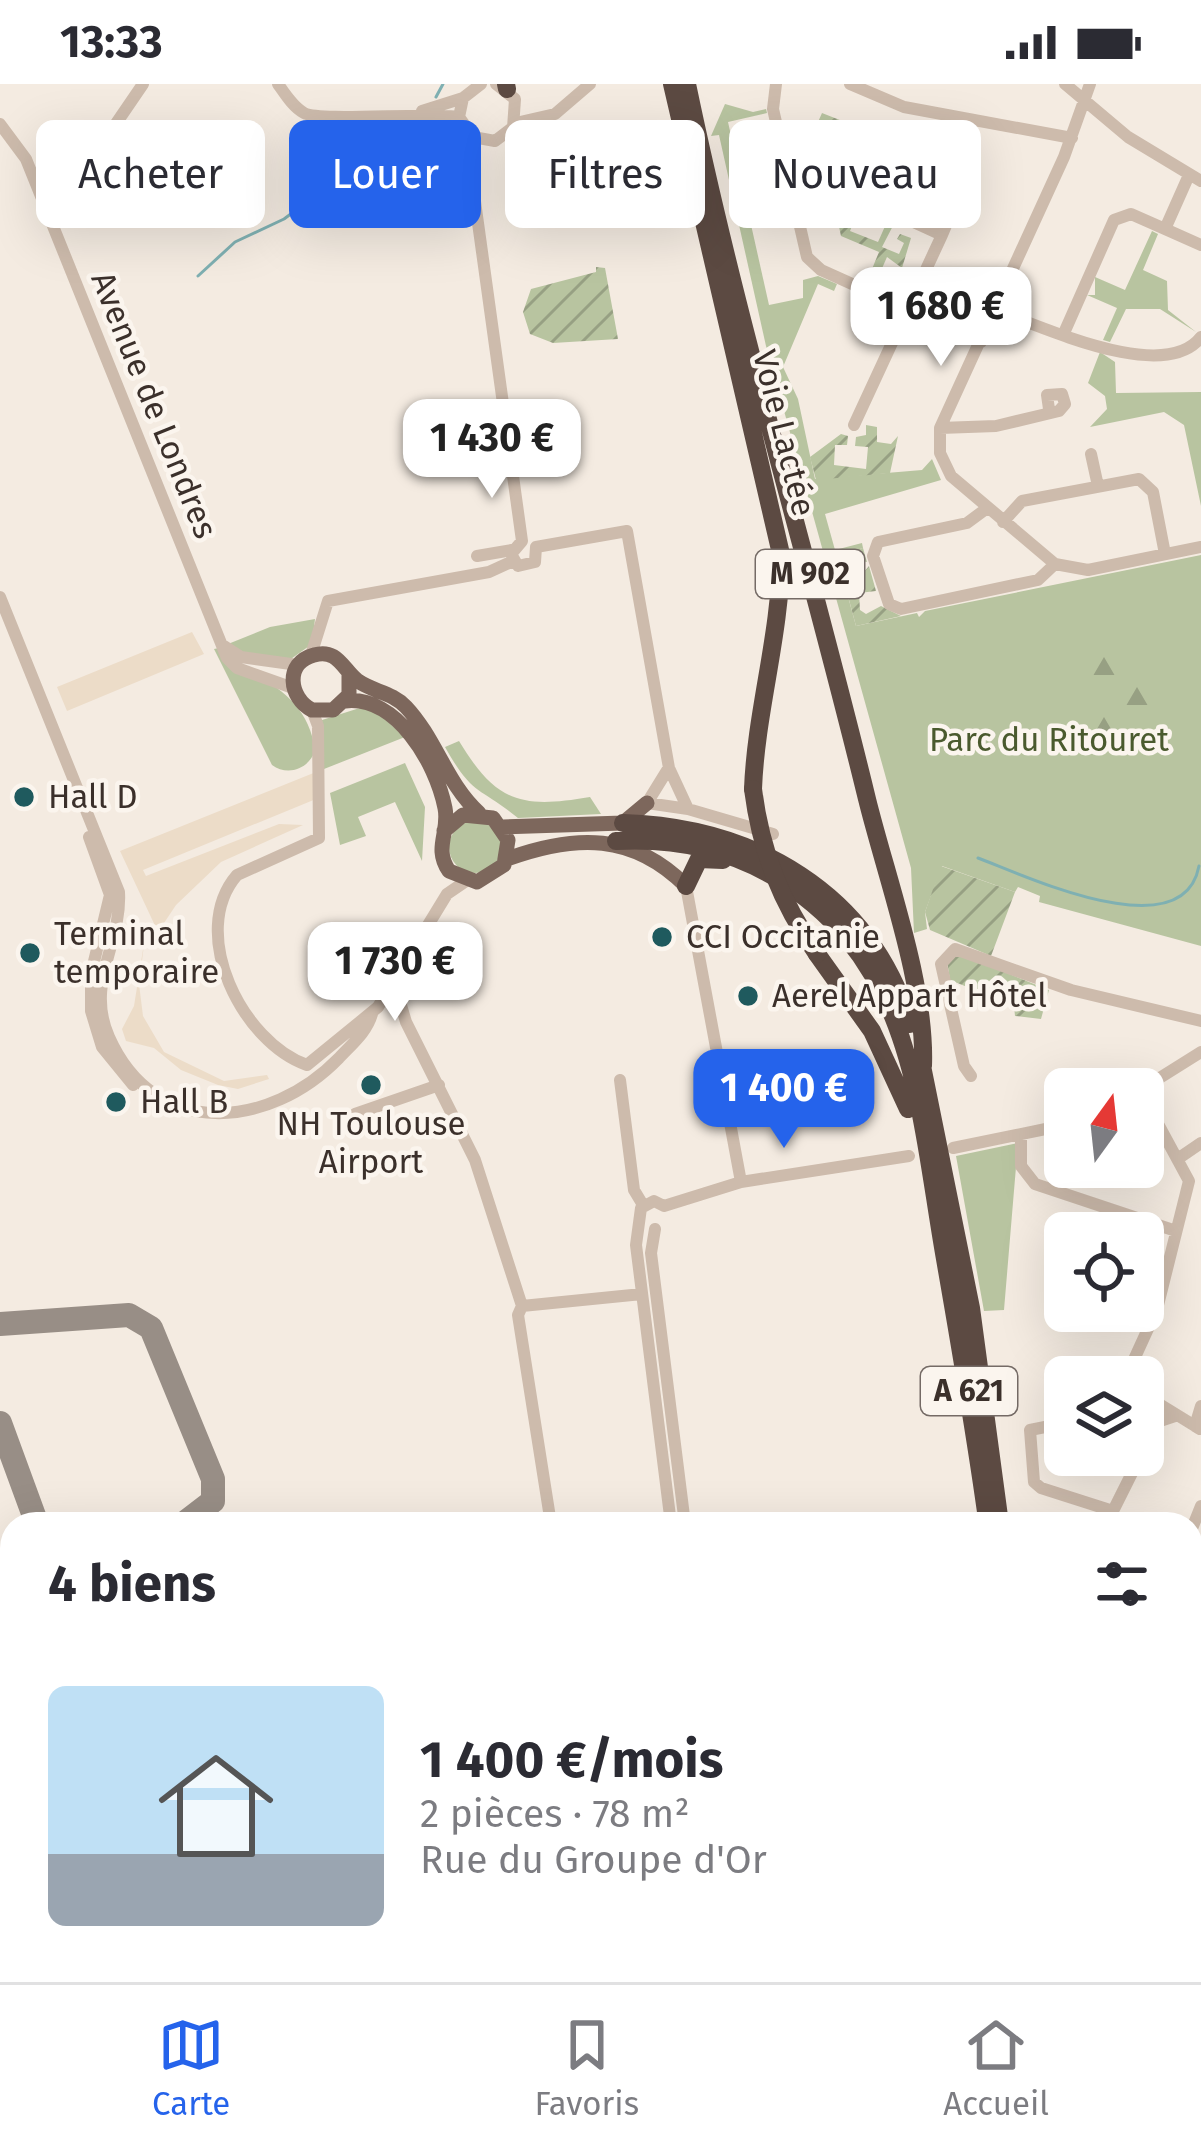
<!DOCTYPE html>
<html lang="fr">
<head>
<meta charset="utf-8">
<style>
	body { margin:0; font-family:"Fira Sans",sans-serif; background:#f2f2f3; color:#2b2b33; height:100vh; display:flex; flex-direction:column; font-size:45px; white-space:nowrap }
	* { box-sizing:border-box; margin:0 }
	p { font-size:39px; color:#7c7c81 }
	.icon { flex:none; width:66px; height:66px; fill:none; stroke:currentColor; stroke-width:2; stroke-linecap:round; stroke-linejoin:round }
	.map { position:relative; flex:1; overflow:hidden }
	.drawer { position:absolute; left:0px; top:1428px; width:1203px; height:471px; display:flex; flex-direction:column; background:#fff; border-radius:36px 36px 0 0; box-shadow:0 12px 48px #0002 }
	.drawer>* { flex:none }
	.top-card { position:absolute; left:36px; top:36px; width:1131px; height:108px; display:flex; gap:24px }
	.needle { width:78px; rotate:15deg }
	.controls { position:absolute; left:1044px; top:984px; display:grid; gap:24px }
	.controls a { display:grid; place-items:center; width:120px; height:120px; border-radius:18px; background:#fff; box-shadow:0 12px 48px #0002; font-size:60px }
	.price { position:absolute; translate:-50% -102px; padding:0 27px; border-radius:24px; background:#fff; color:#222; font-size:39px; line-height:78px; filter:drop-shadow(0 3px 6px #0008) }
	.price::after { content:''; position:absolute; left:50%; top:72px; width:36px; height:27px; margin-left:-18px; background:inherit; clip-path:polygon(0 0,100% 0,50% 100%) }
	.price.current { background:#2563eb; color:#fff }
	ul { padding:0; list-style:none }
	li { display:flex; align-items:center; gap:36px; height:300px; padding:0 48px }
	li span { display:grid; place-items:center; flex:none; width:336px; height:240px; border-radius:18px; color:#555 }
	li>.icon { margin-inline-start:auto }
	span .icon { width:144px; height:144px; fill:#fffc; stroke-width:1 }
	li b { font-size:51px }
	h2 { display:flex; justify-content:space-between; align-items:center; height:144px; padding:0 48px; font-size:51px }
	.pill { padding:0 42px; border-radius:18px; background:#fff; box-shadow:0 12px 48px #0002; font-size:42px; line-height:108px }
	.pill.current { background:#2563eb; color:#fff }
	.status { display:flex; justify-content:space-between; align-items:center; height:84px; padding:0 60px; background:#fff; direction:ltr }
	.status svg { height:33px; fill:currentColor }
	.menu { display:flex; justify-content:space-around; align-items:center; height:168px; border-top:3px solid #e1e1e2; background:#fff; font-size:33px; color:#7c7c81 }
	.menu a { display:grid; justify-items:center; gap:6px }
	.menu .current { color:#2563eb }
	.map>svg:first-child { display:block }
	.green { fill:#b8c4a0 }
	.forest { fill:url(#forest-firs) }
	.garden { fill:url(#garden-furrows) }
	.plaza { fill:#ecdcc8 }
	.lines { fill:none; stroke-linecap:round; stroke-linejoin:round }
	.stream { stroke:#7fb0b2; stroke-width:3 }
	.taxiway { stroke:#988e86; stroke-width:24 }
	.minor { stroke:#cdbbac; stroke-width:12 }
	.major { stroke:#7d675c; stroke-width:15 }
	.highway { stroke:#5c4a42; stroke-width:18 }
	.highway-bridge { stroke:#5c4a42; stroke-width:18 }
	.poi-dot { fill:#1f5a5e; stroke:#fbf5ee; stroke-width:4.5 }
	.labels { text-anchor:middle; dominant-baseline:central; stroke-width:9; stroke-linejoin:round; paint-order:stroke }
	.shield { fill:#fbf5ee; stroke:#756b66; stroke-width:3 }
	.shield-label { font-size:30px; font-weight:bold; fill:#3b302b }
	.street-label { font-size:33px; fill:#3b302b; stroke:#fbf5ee }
	.park-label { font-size:33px; fill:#4a5a2e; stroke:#fbf5ee }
	.poi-label { font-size:33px; fill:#3b302b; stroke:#fbf5ee; text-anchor:start }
</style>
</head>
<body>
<div class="status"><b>13:33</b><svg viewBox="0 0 49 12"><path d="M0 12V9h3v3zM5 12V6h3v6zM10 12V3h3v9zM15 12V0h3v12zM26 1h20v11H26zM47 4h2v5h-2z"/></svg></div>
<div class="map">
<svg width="1201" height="1898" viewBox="0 0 1201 1898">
	<defs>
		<pattern id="forest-firs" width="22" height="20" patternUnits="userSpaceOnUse" patternTransform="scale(3)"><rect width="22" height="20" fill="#b8c4a0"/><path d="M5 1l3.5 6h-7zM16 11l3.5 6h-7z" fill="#97a083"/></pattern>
		<pattern id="garden-furrows" width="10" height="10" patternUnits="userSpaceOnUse" patternTransform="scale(3)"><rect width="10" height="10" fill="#b8c4a0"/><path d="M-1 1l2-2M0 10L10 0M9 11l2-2" fill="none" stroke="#97a083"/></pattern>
	</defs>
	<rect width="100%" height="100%" fill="#f4ebe1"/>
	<path class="green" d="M725,20L753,28L766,25L767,29L728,38L769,221L803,214V196L818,192L837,200L834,207L818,200L783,283L798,315L815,395L922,386L932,375L941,396L825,430L835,466L862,459L863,464L837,472L856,542L917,529L919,533L925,527L1201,471V862L1039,818L1040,812L1018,803L1015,808L942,782L925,828L927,845L914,849L911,784L766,262L719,51L711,52Z
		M878,94L930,118L935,109L949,115L940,143L871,113Z
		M1152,147L1158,150L1143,186L1167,197L1168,226L1196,248L1160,225H1126L1110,258L1103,256L1117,224L1087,211H1095V193L1125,206Z
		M1100,268L1115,278L1116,309L1201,308V422L1184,341L1164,328L1090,343L1107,325L1105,312L1088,299Z
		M315,535L312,560L288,577L241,570L228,560L270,543Z
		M219,564L223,573C266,596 309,614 315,667C308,686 287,692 272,681L214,565Z
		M369,621L405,653L324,685L322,636Z
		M459,657C496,718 520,725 590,713L601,730L518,734C479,702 473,713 445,663Z
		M405,679L425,723L422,777L395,718L358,733L366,752L340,761L330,709Z
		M449 763a26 26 0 1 1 52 0a26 26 0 1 1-52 0Z
		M1018,1059L1004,1226L984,1227L956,1072Z"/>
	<path class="forest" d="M1116,551L1158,617L1150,661L1112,671L1080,652L1097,623L1080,601L1095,572Z"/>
	<path class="garden" d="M822,29L926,70L951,74L941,96V83L923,75L911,104L929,111L938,103L931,118L878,94L881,86L892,90L899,76L887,66L871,64L864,78L874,83L871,91L848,87L846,68L856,73L863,57L838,42L829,60L839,65L842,100L827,108L825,100L836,97L833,82L804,87L807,103L818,102L819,110L804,113L797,79L825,72L818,38Z
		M853,116L871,123L866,135L857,130L850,147L878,158L886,140L876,135L880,127L897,134L882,163L899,170L904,159L897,155L900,150L911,154L902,184L887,173L880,189L872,185L879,168L841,152L834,120Z
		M596,183L605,184L618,255L553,259L530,250L523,228L531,205L596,188Z
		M866,341L877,343V358L891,360L898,352L890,389L816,396L810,373L841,350L848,352L847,361H835L834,381L866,385L868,363L855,362L856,353L866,351Z
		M863,464L867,478L850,475L846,482L858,495L869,482L876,507L859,509L860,526L866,530L881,522L901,532L856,542L837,471Z
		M941,782L1015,808L991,872L930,846L925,828Z
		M960,870L1049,906L1041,935L1015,932L1014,922L950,896L947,878Z"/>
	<path class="plaza" d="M192,548L204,570L67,627L57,603Z
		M316,688V715L143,786L146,792L279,740L303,741L221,778L176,821L158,848L120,767Z
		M145,853L139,900L143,932L164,968L224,997L267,991L269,995L238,1005L218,1001L181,986L154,964L126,957L122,945L134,922Z"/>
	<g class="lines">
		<path class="stream" d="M436,13L443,0
			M198,192L235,158L284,135L373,69L418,44
			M978,774C1024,791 1183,867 1199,782"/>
		<path class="taxiway" d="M0,1240L129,1231L151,1244L213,1395V1417L183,1440
			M0,1339L37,1440
			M0,1501L12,1493
			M0,1713L12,1708"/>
		<path class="minor" d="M278,0C285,10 293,23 304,29C320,38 427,28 459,33
			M481,0L463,14L459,33L473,53L495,57L520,38L555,30L590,0
			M496,0L515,15L513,44
			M776,0L773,25L807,173L821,186L981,258
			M850,0L904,23L1072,54
			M1065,0L1128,53L1201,97
			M1090,0L1064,73L940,344V369L951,392L1055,480L1088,486L1201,463
			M422,27L463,14
			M0,40L26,75L227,574L237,584L293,604
			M465,45L522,457
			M1189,91L1165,145L1201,161
			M794,120L846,107L942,151L854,341
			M44,122L72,104L143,0
			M942,151L963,101L954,97
			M995,226C1042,242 1164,301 1201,253
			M1064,249L1114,136L1131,130L1165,145
			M940,344L996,342L1059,327L1065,320L1062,310L1047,311L1049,325
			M1091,370L1098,402
			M986,425L967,439L878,458L873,472L889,520L901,525L1038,496L1055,480
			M1003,438L1022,417L1139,395L1153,408L1165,470
			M522,457L511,470L518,482L535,478L536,463
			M536,463L627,447L669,684L688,725L773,750
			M477,472L512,466
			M0,513L119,808C122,860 85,899 109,953C155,1057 270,1045 339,974C352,960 367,948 372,930
			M224,562L241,573L298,581
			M311,571L328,517L489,488L513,477
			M312,626L318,642L319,754L237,791C187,849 243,959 307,981L378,923L447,810L466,797
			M668,685L647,719L688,725
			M89,753L110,811L91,890V927L102,963L133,1001
			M686,802L741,1098
			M395,901L406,938L475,1076L522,1222L518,1231L551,1440
			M971,992L964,982L941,880L955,865L1071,906L1201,937
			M620,996L634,1106L643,1121
			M1142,1005L1201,968
			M355,1030L439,1001
			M1021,1051V1082L1035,1100L1176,1147
			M953,1064L1065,1041
			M1179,1074L1201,1059
			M664,1122L654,1117L641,1124L636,1161L671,1440
			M664,1122L741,1098L909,1072
			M655,1145L651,1169L685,1440
			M522,1222L642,1210
			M1126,1293L1157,1225L1189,1097L1143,1012
			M1143,1310L1195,1342
			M1065,1339L1030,1346L1034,1398L1041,1404L1113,1427L1141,1371
			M1200,1345L1195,1342L1201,1322
			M1143,1366L1160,1337L1175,1332
			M1191,1447L1201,1422
			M1191,1457L1201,1461
			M1191,1654L1201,1645
			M852,1887L873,1898
			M743,1898L747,1887
			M769,1898L781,1887"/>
		<path class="major" d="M349,589V611L333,626H312C289,614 284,579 314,571C338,564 343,586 358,597C374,608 392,608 406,623C436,655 446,699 479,729
			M345,617C396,611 436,678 445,724C450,748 433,764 449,787L477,798L504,781L508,756L493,734L463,731L444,747
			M503,743L623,739L647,719
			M507,775C576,750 633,749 686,802
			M1120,1887L1125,1898"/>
		<path class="highway" d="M506,0L507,5
			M672,0L781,470C781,550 756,626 753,705
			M687,0C737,241 809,476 867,715C887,796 926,900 923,982
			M623,739C754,743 870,808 910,940
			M616,757C672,754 725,764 773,792C916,875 919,1028 945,1175C960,1261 975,1348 987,1435
			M686,802L699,775L723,776
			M817,870L872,947L908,1025
			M920,972L971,1224L1000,1440
			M1033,1887L1040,1898
			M1060,1887L1066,1898
			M1093,1887L1097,1898"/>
		<path class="highway-bridge" d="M753,705C761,768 781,818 817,870"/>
	</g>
	<g class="poi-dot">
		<circle cx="24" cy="713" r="12"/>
		<circle cx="662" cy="853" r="12"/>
		<circle cx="30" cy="869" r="12"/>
		<circle cx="748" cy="912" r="12"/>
		<circle cx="371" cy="1001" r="12"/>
		<circle cx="116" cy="1018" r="12"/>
	</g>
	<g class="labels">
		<g class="shield">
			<rect x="756" y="466" width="108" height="48" rx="9"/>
			<rect x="921" y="1283" width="96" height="48" rx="9"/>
		</g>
		<g class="shield-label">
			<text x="810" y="490">M 902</text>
			<text x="969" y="1307">A 621</text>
		</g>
		<g class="street-label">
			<text transform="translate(154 321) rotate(68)">Avenue de Londres</text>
			<text transform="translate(784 349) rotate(76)">Voie Lactée</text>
		</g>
		<g class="park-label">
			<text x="1049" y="656">Parc du Ritouret</text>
		</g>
		<g class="poi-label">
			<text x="48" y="713">Hall D</text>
			<text x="54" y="850">Terminal<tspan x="54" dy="38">temporaire</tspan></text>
			<text x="686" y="853">CCI Occitanie</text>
			<text x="772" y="912">Aerel Appart Hôtel</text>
			<text x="140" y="1018">Hall B</text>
			<text x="371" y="1040" text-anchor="middle">NH Toulouse<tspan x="371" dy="38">Airport</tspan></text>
		</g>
	</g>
</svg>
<div class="controls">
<a><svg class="needle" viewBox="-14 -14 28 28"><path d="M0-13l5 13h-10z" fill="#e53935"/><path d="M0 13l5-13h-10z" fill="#7c7c81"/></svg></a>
<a><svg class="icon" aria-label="locate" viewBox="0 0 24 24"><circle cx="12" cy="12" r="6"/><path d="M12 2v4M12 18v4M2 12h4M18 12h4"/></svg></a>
<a><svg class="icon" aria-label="layers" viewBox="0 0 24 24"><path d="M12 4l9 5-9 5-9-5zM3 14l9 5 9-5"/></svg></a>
</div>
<b class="price" style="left:941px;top:285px">1 680 €</b>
<b class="price" style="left:492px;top:417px">1 430 €</b>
<b class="price" style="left:395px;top:940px">1 730 €</b>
<b class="price current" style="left:784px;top:1067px">1 400 €</b>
<div class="top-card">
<a class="pill">Acheter</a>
<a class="pill current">Louer</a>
<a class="pill">Filtres</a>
<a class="pill">Nouveau</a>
</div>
<section class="drawer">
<h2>4 biens<svg class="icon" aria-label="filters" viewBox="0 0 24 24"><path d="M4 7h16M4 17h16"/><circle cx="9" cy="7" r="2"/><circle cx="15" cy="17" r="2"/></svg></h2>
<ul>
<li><span style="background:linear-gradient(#bfe0f5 70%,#9aa5b1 0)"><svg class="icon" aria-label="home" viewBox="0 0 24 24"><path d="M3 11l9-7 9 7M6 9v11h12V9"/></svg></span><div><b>1 400 €/mois</b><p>2 pièces · 78 m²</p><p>Rue du Groupe d'Or</p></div></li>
</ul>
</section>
</div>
<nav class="menu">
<a class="current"><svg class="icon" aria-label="map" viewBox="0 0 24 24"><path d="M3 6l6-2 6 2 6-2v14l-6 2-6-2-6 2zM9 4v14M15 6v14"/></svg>Carte</a>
<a><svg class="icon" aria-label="saved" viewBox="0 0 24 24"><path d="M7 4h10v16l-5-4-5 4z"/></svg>Favoris</a>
<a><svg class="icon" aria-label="home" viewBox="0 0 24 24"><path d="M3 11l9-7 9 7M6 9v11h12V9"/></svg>Accueil</a>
</nav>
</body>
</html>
